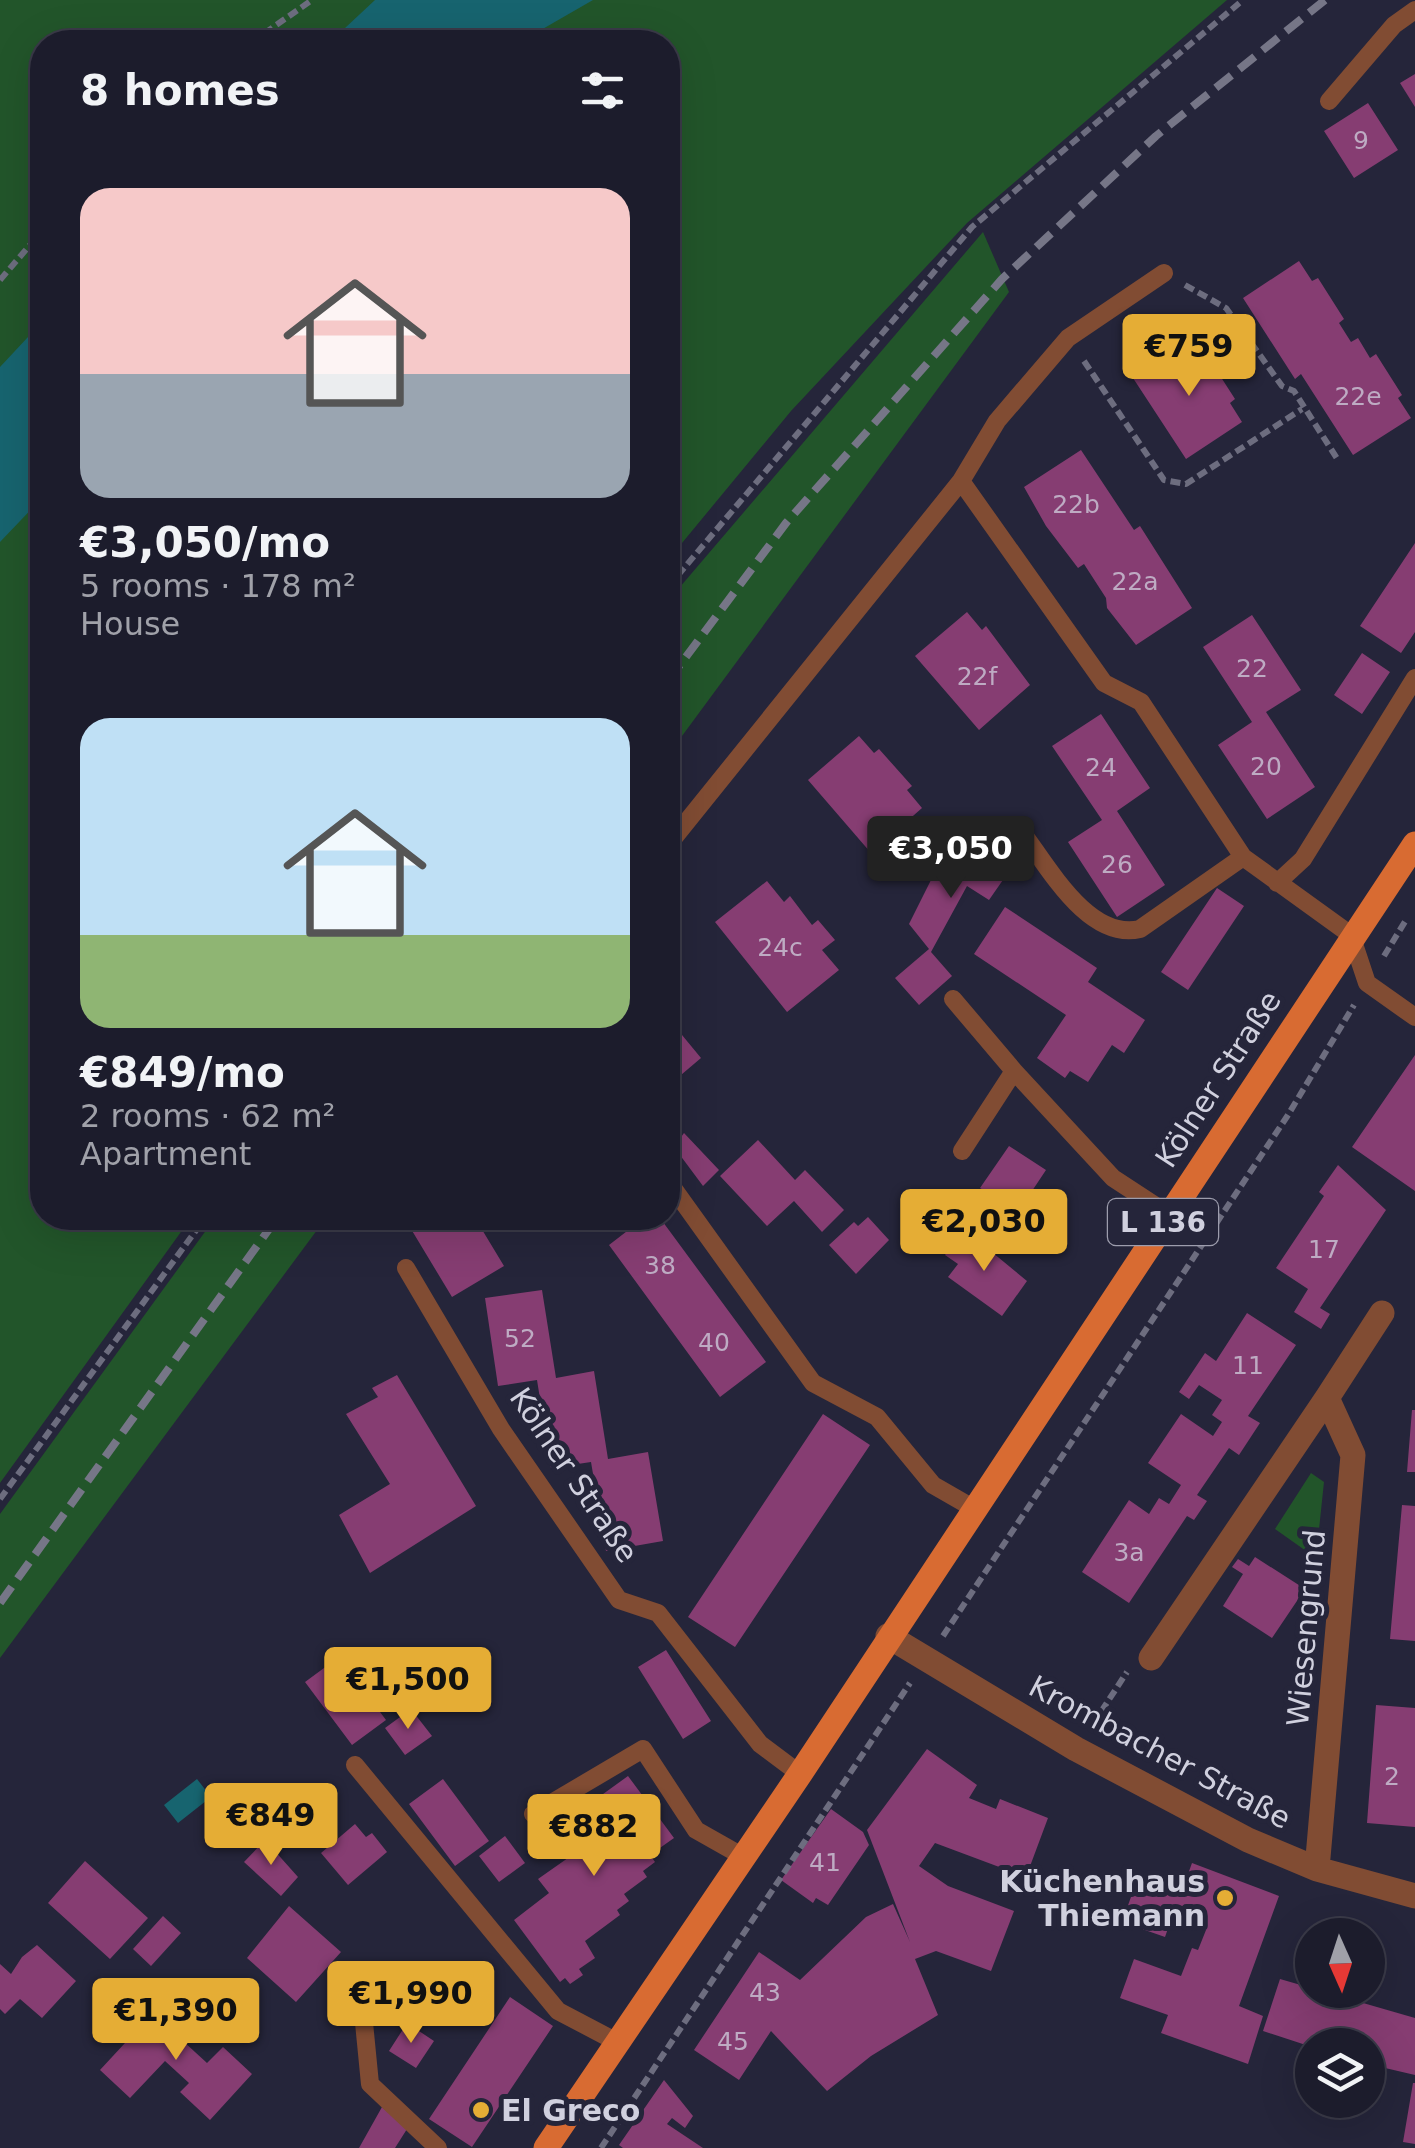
<!DOCTYPE html>
<html lang="en">
<head>
<meta charset="utf-8">
<style>
	body { margin:0; font-family:"DejaVu Sans",sans-serif; background:#252534; color:#f1f3f6; height:100vh; display:flex; flex-direction:column; font-size:38px; white-space:nowrap }
	* { box-sizing:border-box; margin:0 }
	p { font-size:32px; color:#a0a1a9 }
	.icon { flex:none; width:55px; height:55px; fill:none; stroke:currentColor; stroke-width:2; stroke-linecap:round; stroke-linejoin:round }
	.map { position:relative; flex:1; overflow:hidden }
	.panel { position:absolute; left:30px; top:30px; width:650px; height:1200px; display:flex; flex-direction:column; background:#1c1c2c; border-radius:40px; box-shadow:0 10px 40px #0002,0 0 0 2px #3a3a48 }
	.panel>* { flex:none }
	.needle { width:65px; rotate:177deg }
	.fabs { position:absolute; left:1295px; top:1918px; display:grid; gap:20px }
	.fabs a { display:grid; place-items:center; width:90px; height:90px; border-radius:50%; background:#1c1c2c; box-shadow:0 10px 40px #0002,0 0 0 2px #3a3a48; font-size:50px }
	.price { position:absolute; translate:-50% -85px; padding:0 22px; border-radius:10px; background:#e5ad35; color:#111; font-size:32px; line-height:65px; filter:drop-shadow(0 2px 5px #0008) }
	.price::after { content:''; position:absolute; left:50%; top:60px; width:30px; height:22px; margin-left:-15px; background:inherit; clip-path:polygon(0 0,100% 0,50% 100%) }
	.price.current { background:#222; color:#fff }
	ul { padding:0; list-style:none }
	li { display:grid; align-content:center; gap:20px; height:530px; padding:0 50px }
	li span { display:grid; place-items:center; height:310px; border-radius:30px; color:#555 }
	li>.icon { margin-inline-start:auto }
	span .icon { width:180px; height:180px; fill:#fffc; stroke-width:1 }
	li b { font-size:42px }
	h2 { display:flex; justify-content:space-between; align-items:center; height:120px; padding:0 50px; font-size:42px }
	.map>svg:first-child { display:block }
	.green { fill:#22552a }
	.water { fill:#17646f }
	.building { fill:#863d72 }
	.lines { fill:none; stroke-linecap:round; stroke-linejoin:round }
	.path { stroke:#6d6d7f; stroke-width:6; stroke-dasharray:10 5; stroke-linecap:butt }
	.lane { stroke:#814c33; stroke-width:18 }
	.street { stroke:#814c33; stroke-width:25 }
	.primary { stroke:#d86b32; stroke-width:25 }
	.rail { stroke:#767687; stroke-width:8; stroke-dasharray:20 10; stroke-linecap:butt }
	.poi-dot { fill:#e5ad35; stroke:#25253a; stroke-width:4 }
	.labels { text-anchor:middle; dominant-baseline:central; stroke-width:10; stroke-linejoin:round; paint-order:stroke }
	.number-label { font-size:25px; fill:#beabc3 }
	.shield { fill:#25253a; stroke:#9d9dad; stroke-width:2.5 }
	.shield-label { font-size:28px; font-weight:bold; fill:#d0d0de }
	.street-label { font-size:30px; fill:#d0d0de; stroke:#25253a }
	.poi-label { font-size:30px; font-weight:bold; fill:#d0d0de; stroke:#25253a; text-anchor:end }
</style>
</head>
<body>
<div class="map">
<svg width="1415" height="2148" viewBox="0 0 1415 2148">
	<rect width="100%" height="100%" fill="#25253a"/>
	<path class="green" d="M0,0H1227L967,223L791,411L668,560V42H42V1218H191L0,1483Z
		M983,232L1009,292L668,755V601Z
		M215,1218H326L0,1658V1514Z
		M1311,1473L1324,1482L1316,1558L1275,1529Z"/>
	<path class="water" d="M375,0H593L520,42H330Z
		M42,322V498L0,542V367Z
		M197,1779L211,1797L178,1823L164,1805Z"/>
	<path class="building" d="M1415,74V107L1400,83Z
		M1368,103L1398,150L1354,178L1324,131Z
		M1299,261L1312,281L1318,278L1344,319L1339,323L1351,342L1358,338L1370,358L1376,354L1402,395L1398,398L1411,418L1353,455L1301,374L1295,379L1243,298Z
		M1189,342L1202,361L1208,357L1235,399L1230,403L1242,422L1186,459L1133,378Z
		M1081,450L1134,530L1140,526L1192,608L1136,645L1107,608L1106,598L1084,564L1078,568L1046,526L1024,487Z
		M1415,543V632L1401,653L1360,626Z
		M967,612L982,630L986,626L1030,685L979,730L915,656Z
		M1252,615L1301,690L1266,712L1315,787L1267,819L1218,745L1252,722L1203,647Z
		M1362,653L1390,672L1362,714L1334,695Z
		M1101,714L1150,788L1117,811L1165,885L1117,917L1068,842L1102,820L1052,746Z
		M859,736L874,753L879,749L912,786L907,790L922,808L871,853L808,780Z
		M963,816L1014,864L989,900L967,886L931,952L952,976L919,1005L895,978L929,949L909,924Z
		M767,881L784,902L790,896L812,925L818,920L835,940L822,950L839,970L787,1012L715,922Z
		M1217,888L1244,906L1188,990L1161,972Z
		M1005,907L1097,968L1088,982L1145,1020L1124,1053L1112,1045L1088,1082L1070,1071L1065,1078L1037,1058L1066,1015L974,954Z
		M668,1018L701,1058L668,1086Z
		M1415,1055V1191L1352,1147Z
		M684,1133L719,1170L703,1186L674,1147Z
		M758,1140L795,1180L805,1170L844,1210L822,1232L794,1201L767,1226L720,1176Z
		M1009,1146L1046,1170L1018,1212L980,1188Z
		M1338,1165L1386,1210L1320,1308L1330,1314L1321,1329L1294,1312L1308,1289L1276,1268L1324,1196L1319,1192Z
		M868,1217L889,1240L856,1274L829,1245L854,1222L858,1226Z
		M432,1218H475L504,1266L452,1297L411,1229Z
		M644,1218H660L766,1362L720,1397L609,1245Z
		M964,1229L1027,1281L1002,1316L948,1277L958,1264L945,1255Z
		M542,1290L556,1378L594,1371L608,1459L648,1452L663,1541L606,1551L591,1462L551,1468L537,1380L498,1386L485,1298Z
		M1247,1313L1296,1345L1248,1416L1260,1423L1239,1455L1229,1448L1197,1495L1207,1501L1194,1520L1187,1516L1129,1603L1082,1572L1129,1500L1149,1514L1159,1498L1169,1504L1181,1485L1148,1463L1181,1414L1213,1436L1222,1422L1212,1415L1222,1400L1199,1385L1189,1399L1179,1392L1205,1353L1216,1361Z
		M397,1375L476,1506L370,1573L339,1515L390,1484L346,1414L378,1397L372,1388Z
		M1412,1410H1415V1472H1407Z
		M823,1414L870,1445L735,1647L688,1617Z
		M1402,1505L1415,1506V1641L1390,1639Z
		M1255,1557L1305,1589L1272,1638L1223,1606L1243,1574L1232,1567L1238,1559L1249,1566Z
		M666,1650L711,1721L683,1739L638,1667Z
		M339,1657L386,1720L352,1745L305,1682Z
		M1376,1705L1415,1708V1827L1367,1823Z
		M411,1709L432,1736L405,1755L385,1728Z
		M927,1749L977,1785L969,1798L996,1809L1000,1799L1048,1818L1026,1877L935,1843L919,1866L948,1886L1014,1911L991,1971L936,1951L915,1959L938,2015L871,2056L827,2091L771,2031L739,2080L694,2050L759,1952L800,1980L866,1917L893,1904L910,1942L867,1830Z
		M628,1776L674,1838L650,1855L655,1862L643,1871L647,1877L624,1894L629,1901L617,1910L620,1915L585,1941L595,1958L579,1969L583,1975L570,1984L565,1978L560,1982L514,1920L549,1893L538,1879L575,1853L565,1841L601,1814L592,1802Z
		M443,1779L489,1841L455,1866L409,1804Z
		M831,1809L863,1832L869,1845L828,1905L816,1898L813,1903L781,1880Z
		M355,1824L366,1837L372,1833L387,1852L348,1885L321,1853Z
		M505,1836L525,1863L499,1882L479,1856Z
		M265,1840L298,1877L281,1896L244,1862Z
		M85,1861L148,1918L110,1959L48,1903Z
		M1192,1863L1279,1896L1239,2006L1263,2016L1248,2064L1161,2033L1168,2015L1120,1998L1134,1959L1181,1976L1192,1948L1198,1950L1206,1930L1172,1917L1165,1937L1122,1922L1140,1872L1183,1888Z
		M289,1906L341,1952L296,2002L247,1958Z
		M163,1916L181,1933L151,1966L133,1949Z
		M37,1945L76,1981L42,2018L20,1999L5,2014L0,2009V1964L11,1974L22,1957Z
		M1280,1979L1415,2018V2075L1368,2064V2045L1312,2047L1263,2031Z
		M510,1997L553,2026L472,2147L429,2119Z
		M162,2003L192,2031L183,2041L207,2063L223,2047L252,2074L210,2120L180,2092L189,2083L165,2061L130,2098L100,2070Z
		M407,2023L434,2041L416,2068L389,2051Z
		M664,2080L693,2116L685,2128L672,2118L667,2124L703,2148H623L619,2145Z
		M1413,2083H1415V2144L1403,2142Z
		M382,2107L407,2129L395,2148H359Z"/>
	<g class="lines">
		<path class="path" d="M252,42L312,0
			M0,280L42,231
			M1185,285L1226,308L1282,386L1294,391L1338,460
			M1084,361L1164,480L1186,484L1302,409
			M668,587L972,227L1243,0
			M1384,956L1406,920
			M0,1499L205,1218
			M943,1636L1288,1115L1354,1005
			M1093,1724L1127,1672
			M601,2148L910,1683"/>
		<path class="lane" d="M1329,101L1394,25L1415,10
			M1164,273L1068,338L997,421L961,481L1104,683L1141,702L1243,857L1351,935L1367,983L1415,1017
			M1021,831C1048,866 1088,941 1140,929L1243,857
			M668,845L961,481
			M1277,883L1303,859L1415,678
			M953,999L1014,1071L962,1151
			M1014,1071L1113,1178L1168,1214
			M668,1181L813,1383L877,1417L933,1485L973,1508
			M406,1268L501,1429L619,1600L658,1613L760,1744L800,1774
			M355,1765L558,2011L617,2042
			M533,1814L643,1749L696,1830L742,1856
			M361,1992L370,2084L438,2148"/>
		<path class="street" d="M888,1636L1076,1749L1248,1840L1317,1869L1415,1896
			M1151,1658L1327,1398
			M1317,1869L1353,1455L1327,1398L1382,1313"/>
		<path class="primary" d="M546,2148L800,1774L1415,844"/>
		<path class="rail" d="M668,681L786,523L1002,279L1156,136L1325,0
			M0,1603L277,1218"/>
	</g>
	<g class="poi-dot">
		<circle cx="1225" cy="1898" r="10"/>
		<circle cx="481" cy="2110" r="10"/>
	</g>
	<g class="labels">
		<g class="number-label">
			<text x="1361" y="140">9</text>
			<text x="1358" y="396">22e</text>
			<text x="1076" y="504">22b</text>
			<text x="1135" y="581">22a</text>
			<text x="1252" y="668">22</text>
			<text x="977" y="676">22f</text>
			<text x="1266" y="766">20</text>
			<text x="1101" y="767">24</text>
			<text x="1117" y="864">26</text>
			<text x="780" y="947">24c</text>
			<text x="1324" y="1249">17</text>
			<text x="660" y="1265">38</text>
			<text x="520" y="1338">52</text>
			<text x="714" y="1342">40</text>
			<text x="1248" y="1365">11</text>
			<text x="1129" y="1552">3a</text>
			<text x="1392" y="1776">2</text>
			<text x="825" y="1862">41</text>
			<text x="765" y="1992">43</text>
			<text x="733" y="2041">45</text>
		</g>
		<rect class="shield" x="1108" y="1199" width="110" height="46" rx="8"/>
		<g class="shield-label">
			<text x="1163" y="1222">L 136</text>
		</g>
		<g class="street-label">
			<text transform="translate(1218 1079) rotate(-57)">Kölner Straße</text>
			<text transform="translate(574 1475) rotate(56)">Kölner Straße</text>
			<text transform="translate(1306 1628) rotate(-85)">Wiesengrund</text>
			<text transform="translate(1160 1752) rotate(28)">Krombacher Straße</text>
		</g>
		<g class="poi-label">
			<text x="1205" y="1881">Küchenhaus<tspan x="1205" dy="34">Thiemann</tspan></text>
			<text x="501" y="2110" text-anchor="start">El Greco</text>
		</g>
	</g>
</svg>
<div class="fabs">
<a><svg class="needle" viewBox="-14 -14 28 28"><path d="M0-13l5 13h-10z" fill="#e53935"/><path d="M0 13l5-13h-10z" fill="#a0a1a9"/></svg></a>
<a><svg class="icon" aria-label="layers" viewBox="0 0 24 24"><path d="M12 4l9 5-9 5-9-5zM3 14l9 5 9-5"/></svg></a>
</div>
<b class="price" style="left:1189px;top:399px">€759</b>
<b class="price current" style="left:951px;top:901px">€3,050</b>
<b class="price" style="left:984px;top:1274px">€2,030</b>
<b class="price" style="left:408px;top:1732px">€1,500</b>
<b class="price" style="left:271px;top:1868px">€849</b>
<b class="price" style="left:594px;top:1879px">€882</b>
<b class="price" style="left:411px;top:2046px">€1,990</b>
<b class="price" style="left:176px;top:2063px">€1,390</b>
<section class="panel">
<h2>8 homes<svg class="icon" aria-label="filters" viewBox="0 0 24 24"><path d="M4 7h16M4 17h16"/><circle cx="9" cy="7" r="2"/><circle cx="15" cy="17" r="2"/></svg></h2>
<ul>
<li><span style="background:linear-gradient(#f6c9c9 60%,#9aa5b1 0)"><svg class="icon" aria-label="home" viewBox="0 0 24 24"><path d="M3 11l9-7 9 7M6 9v11h12V9"/></svg></span><div><b>€3,050/mo</b><p>5 rooms · 178 m²</p><p>House</p></div></li>
<li><span style="background:linear-gradient(#bfe0f5 70%,#8fb573 0)"><svg class="icon" aria-label="home" viewBox="0 0 24 24"><path d="M3 11l9-7 9 7M6 9v11h12V9"/></svg></span><div><b>€849/mo</b><p>2 rooms · 62 m²</p><p>Apartment</p></div></li>
</ul>
</section>
</div>
</body>
</html>
